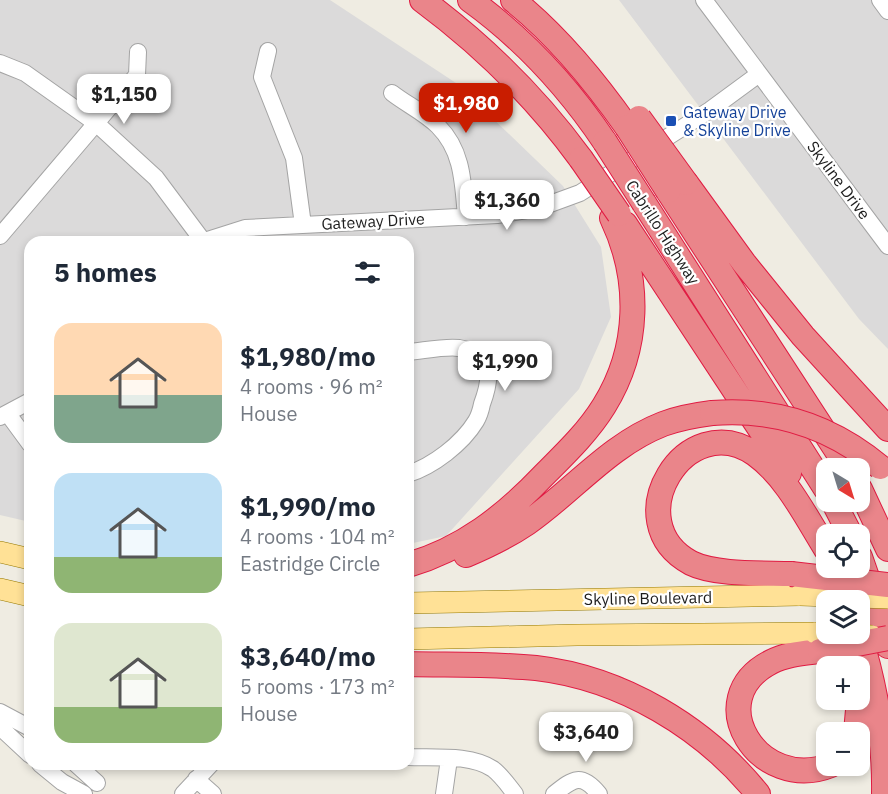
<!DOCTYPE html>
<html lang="en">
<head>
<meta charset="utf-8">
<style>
	body { margin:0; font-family:"IBM Plex Sans",sans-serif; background:#f6f6f7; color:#1f2937; height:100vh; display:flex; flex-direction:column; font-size:22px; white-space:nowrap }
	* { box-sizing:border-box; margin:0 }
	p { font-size:20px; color:#747a83 }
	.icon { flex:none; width:33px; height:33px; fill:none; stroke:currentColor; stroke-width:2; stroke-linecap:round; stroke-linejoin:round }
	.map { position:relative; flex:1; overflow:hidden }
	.details { position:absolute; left:24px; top:236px; width:390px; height:534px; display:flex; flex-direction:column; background:#fff; border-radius:18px; box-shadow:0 3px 9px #0003 }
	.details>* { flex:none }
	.needle { width:39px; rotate:142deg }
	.tools { position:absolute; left:816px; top:458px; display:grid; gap:12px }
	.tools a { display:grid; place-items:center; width:54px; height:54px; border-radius:12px; background:#fff; box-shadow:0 3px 9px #0003; font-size:30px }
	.price { position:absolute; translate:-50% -51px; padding:0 14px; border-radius:12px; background:#fff; color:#222; font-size:20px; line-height:39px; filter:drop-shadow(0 2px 3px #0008) }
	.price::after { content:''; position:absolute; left:50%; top:36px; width:18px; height:14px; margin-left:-9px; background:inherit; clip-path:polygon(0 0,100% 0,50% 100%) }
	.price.active { background:#c91d00; color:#fff }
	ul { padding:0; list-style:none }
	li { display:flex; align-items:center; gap:18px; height:150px; padding:0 30px }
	li span { display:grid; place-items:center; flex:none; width:168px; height:120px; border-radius:18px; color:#555 }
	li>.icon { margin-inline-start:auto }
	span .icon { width:72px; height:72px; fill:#fffc; stroke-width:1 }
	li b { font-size:26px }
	h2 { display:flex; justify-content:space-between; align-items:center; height:72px; padding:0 30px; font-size:26px }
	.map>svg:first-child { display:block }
	.residential { fill:#dbdada }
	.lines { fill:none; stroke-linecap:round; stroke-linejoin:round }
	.minor-casing { stroke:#a4a4a4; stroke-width:18 }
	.major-casing { stroke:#957900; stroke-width:22 }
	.highway-casing { stroke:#e01c43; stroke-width:26 }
	.minor { stroke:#fff; stroke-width:16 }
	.major { stroke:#ffe196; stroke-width:21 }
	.highway { stroke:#ea858a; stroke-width:24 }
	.major-bridge-casing { stroke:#957900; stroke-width:22; stroke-linecap:butt }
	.highway-bridge-casing { stroke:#e01c43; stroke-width:26; stroke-linecap:butt }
	.major-bridge { stroke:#ffe196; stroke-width:21 }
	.highway-bridge { stroke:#ea858a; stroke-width:24 }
	.transit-dot { fill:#1a4fb4; stroke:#fff; stroke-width:2 }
	.labels { text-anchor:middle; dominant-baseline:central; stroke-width:4.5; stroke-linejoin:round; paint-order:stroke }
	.transit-label { font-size:16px; fill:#164399; stroke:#fff; text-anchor:start }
	.street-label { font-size:16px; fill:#1d1d1d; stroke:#fff }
</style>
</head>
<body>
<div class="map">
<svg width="888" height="794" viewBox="0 0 888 794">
	<rect width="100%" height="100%" fill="#efece2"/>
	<path class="residential" d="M0,0H330L456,83L563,186L601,247L611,317L579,389L446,536L408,544V242H30V522L0,515Z
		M619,0H888V349L859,319Z"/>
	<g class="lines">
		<g class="minor-casing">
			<path id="minor" d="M704,0L888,246
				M880,0L888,11
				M268,51L262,77L294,158L303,225
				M0,63L25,73L97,124L156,178L203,241
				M392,93C406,104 425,113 438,126C463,151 463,183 466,217
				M0,236L137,75L138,52
				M201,242L245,228L497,215L539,208L580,193L710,110L759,74
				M408,352C422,351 445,346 459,348C494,354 492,377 482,404C481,409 479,416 476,421C462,444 433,466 408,474
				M489,368L533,350
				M8,414L30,444
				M0,417L30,401
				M0,712L30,728
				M0,727L30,755
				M408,757C434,758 471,754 493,769C502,776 508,785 515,794
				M40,764L62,782L84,794
				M76,764L97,783
				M196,779L213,794
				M183,794L211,764
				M444,794L449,759
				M554,794C573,779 581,772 599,794"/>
		</g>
		<g class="major-casing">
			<path id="major" d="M0,552L30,559
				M0,589L30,596
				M408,603L800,595
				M408,639L577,635L815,633"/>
		</g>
		<g class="highway-casing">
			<path id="highway" d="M422,0C484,46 535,96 581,159
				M470,0C524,39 568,87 605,142
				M513,0C558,36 594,80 627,127
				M686,183L744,263L803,336L888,429
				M668,191L848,468
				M644,203L826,489
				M625,224L789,473
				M860,489L888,549
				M833,501L850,534
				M466,555C487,546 508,536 527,523C573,491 609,445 663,424C679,418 696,415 712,413
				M860,557L877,606L888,646
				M408,565C463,549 505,516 544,475C565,454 588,432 604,406C640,348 641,279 612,218
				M791,574C763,573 715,575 691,563C615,522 686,406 755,454C786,476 806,517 826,549
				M859,633C875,685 885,739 884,794
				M820,651C804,653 786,654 771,662C699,699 759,794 831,765
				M408,664C451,665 494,664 536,668C622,678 704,727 758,794
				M856,732L859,699"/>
		</g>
		<use href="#minor" class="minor"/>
		<use href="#major" class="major"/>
		<use href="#highway" class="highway"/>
		<g class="major-bridge-casing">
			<path id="major-bridge" d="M800,595L888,598
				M815,633L872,636"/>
		</g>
		<g class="highway-bridge-casing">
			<path id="highway-bridge" d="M639,118L686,183
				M627,127L668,191
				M605,142L644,203
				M581,159L619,214
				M712,413C775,408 832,427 880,467
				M791,574L888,585
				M820,651L888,638"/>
		</g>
		<use href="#major-bridge" class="major-bridge"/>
		<use href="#highway-bridge" class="highway-bridge"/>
	</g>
	<rect class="transit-dot" x="665" y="115" width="12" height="12" rx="3"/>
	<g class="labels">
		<g class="transit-label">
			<text x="683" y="112">Gateway Drive<tspan x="683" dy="18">&amp; Skyline Drive</tspan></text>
		</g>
		<g class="street-label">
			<text transform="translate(839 180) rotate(53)">Skyline Drive</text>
			<text transform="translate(373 221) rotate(-3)">Gateway Drive</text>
			<text transform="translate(663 232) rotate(57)">Cabrillo Highway</text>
			<text transform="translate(648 598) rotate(-1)">Skyline Boulevard</text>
		</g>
	</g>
</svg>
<div class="tools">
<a><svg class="needle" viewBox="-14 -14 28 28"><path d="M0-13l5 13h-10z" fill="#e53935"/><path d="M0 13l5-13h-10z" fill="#747a83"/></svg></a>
<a><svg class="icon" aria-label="locate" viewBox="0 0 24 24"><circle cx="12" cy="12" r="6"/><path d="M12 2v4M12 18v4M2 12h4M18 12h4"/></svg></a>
<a><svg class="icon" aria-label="layers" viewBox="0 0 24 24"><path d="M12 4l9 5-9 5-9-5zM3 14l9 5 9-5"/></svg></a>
<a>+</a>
<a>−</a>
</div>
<b class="price" style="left:124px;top:125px">$1,150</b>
<b class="price active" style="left:466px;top:134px">$1,980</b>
<b class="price" style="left:507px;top:231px">$1,360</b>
<b class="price" style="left:505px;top:392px">$1,990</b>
<b class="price" style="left:586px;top:763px">$3,640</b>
<section class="details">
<h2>5 homes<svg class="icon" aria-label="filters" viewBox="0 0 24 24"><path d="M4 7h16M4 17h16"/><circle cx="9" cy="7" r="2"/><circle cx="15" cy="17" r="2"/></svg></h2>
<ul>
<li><span style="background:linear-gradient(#ffd9b3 60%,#7fa58c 0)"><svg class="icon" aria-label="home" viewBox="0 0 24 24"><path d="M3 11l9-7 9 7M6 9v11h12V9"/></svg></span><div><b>$1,980/mo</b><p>4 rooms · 96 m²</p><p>House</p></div></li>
<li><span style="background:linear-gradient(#bfe0f5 70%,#8fb573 0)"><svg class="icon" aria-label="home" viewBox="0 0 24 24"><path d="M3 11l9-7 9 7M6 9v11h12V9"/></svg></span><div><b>$1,990/mo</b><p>4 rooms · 104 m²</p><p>Eastridge Circle</p></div></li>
<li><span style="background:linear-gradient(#dfe7d0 70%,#8fb573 0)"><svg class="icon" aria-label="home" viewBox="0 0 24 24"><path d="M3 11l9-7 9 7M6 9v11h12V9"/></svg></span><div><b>$3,640/mo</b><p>5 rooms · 173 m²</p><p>House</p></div></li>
</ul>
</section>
</div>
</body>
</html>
